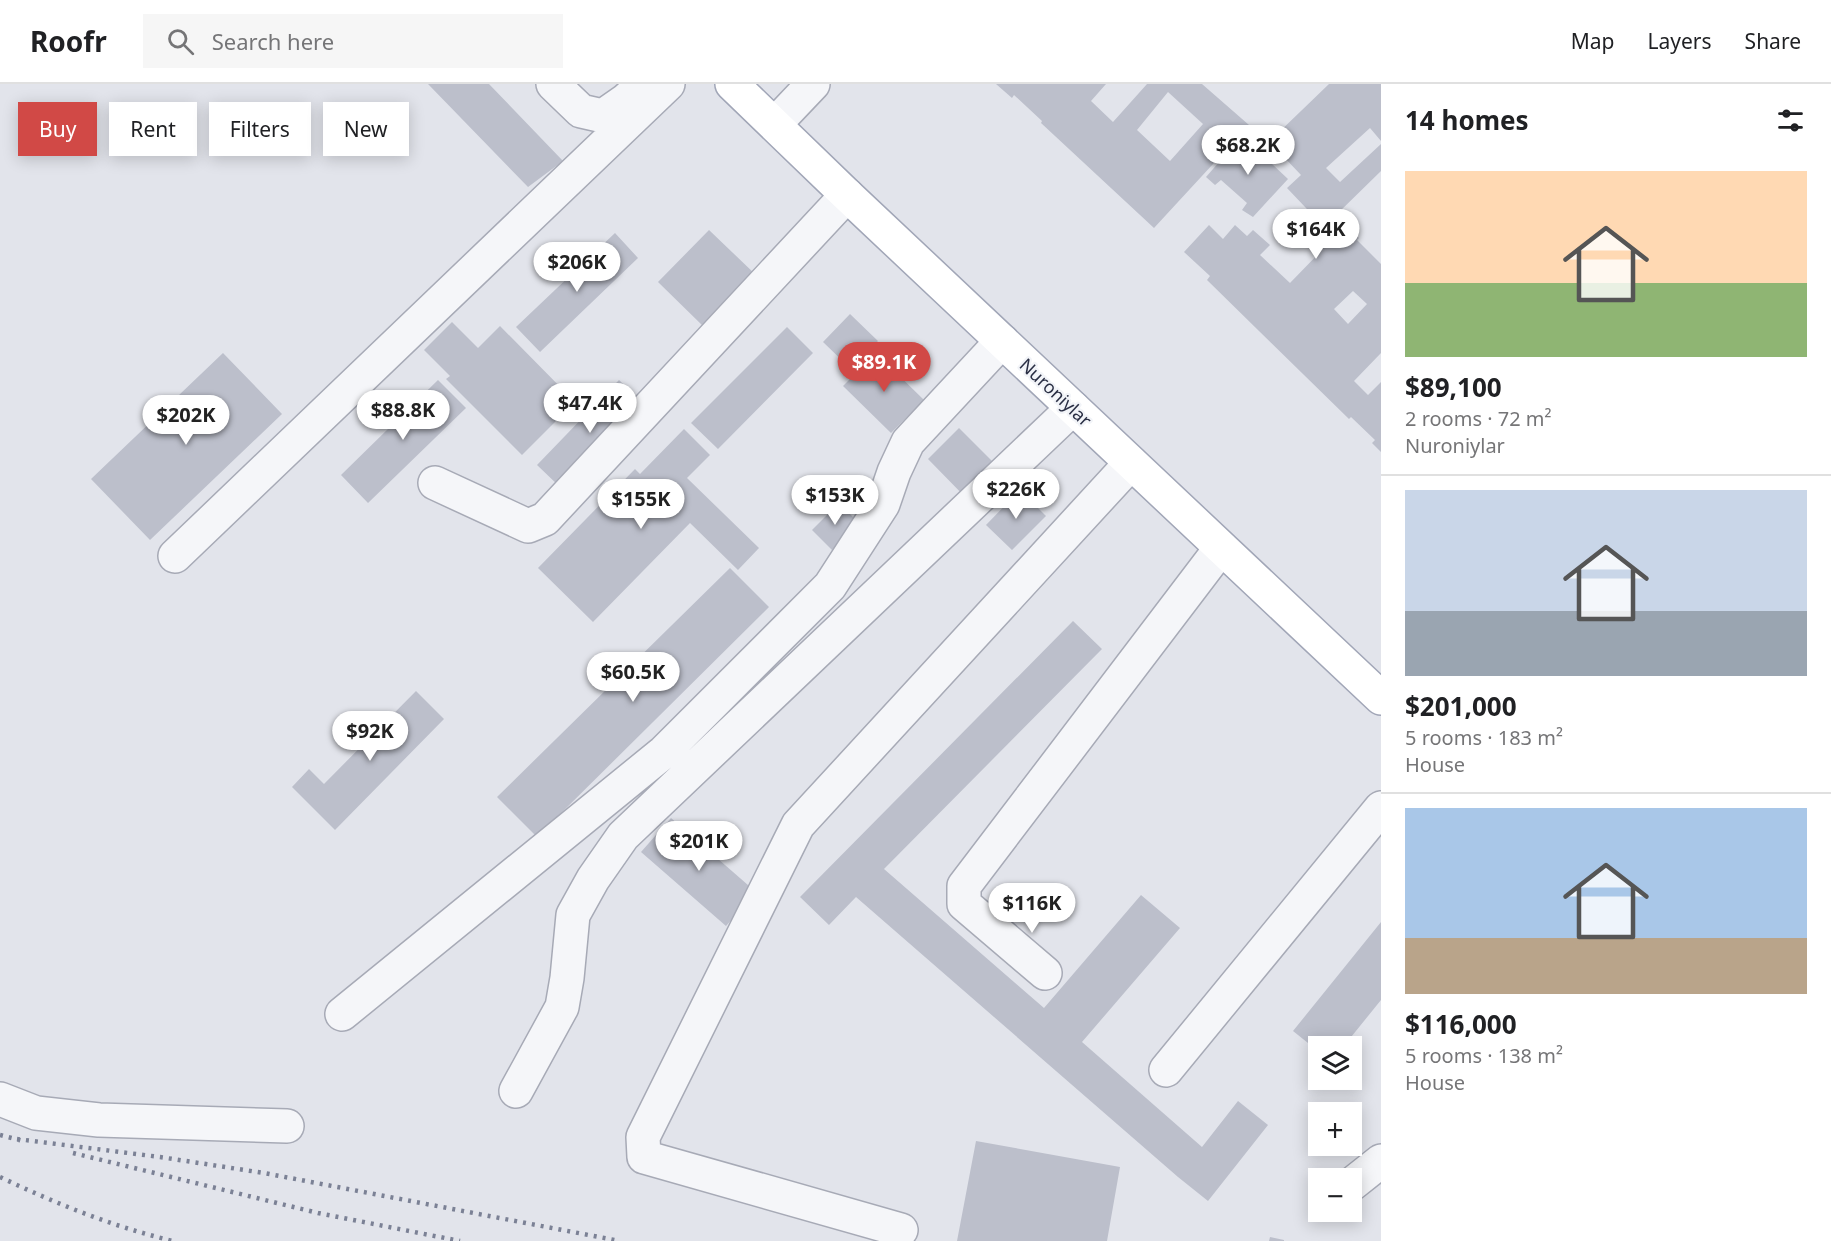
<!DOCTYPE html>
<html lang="en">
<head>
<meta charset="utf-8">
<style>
	body { margin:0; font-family:"Noto Sans",sans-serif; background:#f6f6f6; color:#202124; height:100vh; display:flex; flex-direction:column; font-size:22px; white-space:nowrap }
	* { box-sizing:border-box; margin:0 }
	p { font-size:20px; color:#757577 }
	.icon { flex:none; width:33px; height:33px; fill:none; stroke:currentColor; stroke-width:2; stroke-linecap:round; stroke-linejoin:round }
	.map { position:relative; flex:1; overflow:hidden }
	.sheet { display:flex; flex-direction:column; background:#fff; width:450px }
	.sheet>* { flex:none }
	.hud { position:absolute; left:18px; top:18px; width:570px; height:54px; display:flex; gap:12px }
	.controls { position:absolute; left:1308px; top:952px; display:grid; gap:12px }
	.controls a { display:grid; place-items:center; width:54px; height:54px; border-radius:0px; background:#fff; box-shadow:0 3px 15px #0003; font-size:30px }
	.price { position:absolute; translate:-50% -51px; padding:0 14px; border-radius:21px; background:#fff; color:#222; font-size:20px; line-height:39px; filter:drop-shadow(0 2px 3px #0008) }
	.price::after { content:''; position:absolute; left:50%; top:36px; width:18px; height:14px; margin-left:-9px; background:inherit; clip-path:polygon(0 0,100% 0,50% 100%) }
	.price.active { background:#d14946; color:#fff }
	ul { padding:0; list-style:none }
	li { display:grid; align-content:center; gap:12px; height:318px; padding:0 24px }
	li+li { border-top:2px solid #e0e0e0 }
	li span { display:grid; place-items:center; height:186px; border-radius:0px; color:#555 }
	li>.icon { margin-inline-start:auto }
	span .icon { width:108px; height:108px; fill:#fffc; stroke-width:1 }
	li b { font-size:26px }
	h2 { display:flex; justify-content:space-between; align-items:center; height:72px; padding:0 24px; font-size:26px }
	.pill { padding:0 21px; border-radius:0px; background:#fff; box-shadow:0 3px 15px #0003; font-size:21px; line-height:54px }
	.pill.active { background:#d14946; color:#fff }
	header { display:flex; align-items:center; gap:36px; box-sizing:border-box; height:84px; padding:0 30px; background:#fff; border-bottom:2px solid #e0e0e0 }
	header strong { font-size:28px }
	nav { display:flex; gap:33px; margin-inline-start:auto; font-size:21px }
	.search { width:420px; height:54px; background:#f6f6f6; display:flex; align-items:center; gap:15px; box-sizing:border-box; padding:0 21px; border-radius:0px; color:#757577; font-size:22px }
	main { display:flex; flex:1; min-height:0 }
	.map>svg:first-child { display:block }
	.building { fill:#bcbfcb; fill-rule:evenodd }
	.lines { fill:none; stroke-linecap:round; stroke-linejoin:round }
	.minor-casing { stroke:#a7aab6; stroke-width:36 }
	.major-casing { stroke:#a1a6b7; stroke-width:36 }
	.minor { stroke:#f5f6f9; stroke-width:33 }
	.major { stroke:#fff; stroke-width:33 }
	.rail { stroke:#7b8195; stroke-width:4.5; stroke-dasharray:3 6; stroke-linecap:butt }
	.labels { text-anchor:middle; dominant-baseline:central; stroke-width:4.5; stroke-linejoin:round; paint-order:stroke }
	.street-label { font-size:18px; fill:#2a2f44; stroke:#f2f4f8 }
</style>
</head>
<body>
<header>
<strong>Roofr</strong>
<div class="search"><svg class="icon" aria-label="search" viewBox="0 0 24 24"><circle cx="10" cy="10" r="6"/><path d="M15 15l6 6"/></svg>Search here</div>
<nav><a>Map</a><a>Layers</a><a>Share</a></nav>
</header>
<main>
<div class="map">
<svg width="1381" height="1157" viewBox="0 0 1381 1157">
	<rect width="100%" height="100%" fill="#e2e4eb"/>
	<path class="building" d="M428,0H489L563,77L528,103Z
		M996,0H1106L1091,17L1113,38L1147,0H1202L1249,41L1154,144L1041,39L1042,37L1014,11L1012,14ZM1168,8L1203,40L1170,77L1137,46Z
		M1329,0H1381V57L1370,44L1326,84L1340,98L1381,60V87L1335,132L1359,154L1357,156L1381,180V269L1354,297L1368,311L1381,298V368L1372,359L1375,356L1351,333L1349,335L1207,196L1210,192L1184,168L1209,141L1223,155L1235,141L1247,152L1253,146L1270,161L1260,171L1290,199L1323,165L1312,154L1324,143L1287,104L1301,91L1282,71L1287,66L1274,53ZM1353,207L1367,220L1348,240L1334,225Z
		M1241,53L1261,68L1259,69L1268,77L1269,75L1273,79L1272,80L1288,95L1253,133L1242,126L1247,119L1221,96L1215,101L1206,93Z
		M709,146L756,191L704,243L658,198Z
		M615,149L638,174L540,268L516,243Z
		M850,230L878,257L851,285L823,258Z
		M452,238L478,264L500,242L575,318L522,371L446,295L450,292L424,266Z
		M787,243L813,269L718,365L691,339Z
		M223,269L282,330L150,456L91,395Z
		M876,269L924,316L891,349L843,302Z
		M438,296L466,324L368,419L341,391Z
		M619,296L642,318L560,403L537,381Z
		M959,344L1003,388L971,419L928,375Z
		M684,345L710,371L687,394L759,464L738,486L690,439L593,538L538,484L635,385L640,390Z
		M1020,406L1046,432L1012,466L986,441Z
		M839,419L859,439L832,466L812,446Z
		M730,484L769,523L537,753L497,713Z
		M1073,537L1102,565L884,785L1044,924L1141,811L1180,844L1082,958L1202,1063L1238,1017L1268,1041L1208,1117L1178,1093L856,813L829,841L800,813Z
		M416,607L444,635L335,746L292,703L309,685L324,700Z
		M671,734L756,808L726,842L641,768Z
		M1381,838V916L1343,963H1318V967L1293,947Z
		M976,1057L1120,1083L1107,1157H957Z
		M1270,1153L1284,1156V1157H1269Z"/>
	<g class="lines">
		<g class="minor-casing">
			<path id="minor" d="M553,0L581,27L603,32L626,16L636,7
				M775,40L813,0
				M435,399L528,442L545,435L847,111
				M175,472L668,0
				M1045,889L964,820V802L1221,464
				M342,930L664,668L830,502L883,420L894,388L908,358L1002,257
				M1166,986L1381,724
				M516,1007L562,923L567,894L573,831L593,795L623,752L1073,324
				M0,1015L36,1029L99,1036L287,1042
				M1352,1100L1381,1077
				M901,1146L644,1073L643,1053L798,741L1131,379"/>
		</g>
		<g class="major-casing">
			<path id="major" d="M732,0L847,111L1381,614"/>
		</g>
		<use href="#minor" class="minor"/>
		<use href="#major" class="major"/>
		<path class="rail" d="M0,1051L23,1057
			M17,1055L160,1073L264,1089L620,1157
			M73,1069L318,1129L460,1157
			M0,1093C57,1120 111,1142 173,1157"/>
	</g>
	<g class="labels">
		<g class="street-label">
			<text transform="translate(1056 308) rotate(43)">Nuroniylar</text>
		</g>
	</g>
</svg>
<div class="controls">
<a><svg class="icon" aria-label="layers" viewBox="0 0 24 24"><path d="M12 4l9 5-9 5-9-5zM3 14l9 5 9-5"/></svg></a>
<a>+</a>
<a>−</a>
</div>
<b class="price" style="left:1248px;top:92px">$68.2K</b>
<b class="price" style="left:1316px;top:176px">$164K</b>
<b class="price" style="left:577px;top:209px">$206K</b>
<b class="price active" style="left:884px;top:309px">$89.1K</b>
<b class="price" style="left:590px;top:350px">$47.4K</b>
<b class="price" style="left:403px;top:357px">$88.8K</b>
<b class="price" style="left:186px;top:362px">$202K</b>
<b class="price" style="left:1016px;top:436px">$226K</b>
<b class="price" style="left:835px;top:442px">$153K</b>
<b class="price" style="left:641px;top:446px">$155K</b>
<b class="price" style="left:633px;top:619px">$60.5K</b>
<b class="price" style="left:370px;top:678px">$92K</b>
<b class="price" style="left:699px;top:788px">$201K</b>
<b class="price" style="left:1032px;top:850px">$116K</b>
<div class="hud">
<a class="pill active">Buy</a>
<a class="pill">Rent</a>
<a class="pill">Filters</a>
<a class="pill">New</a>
</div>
</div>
<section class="sheet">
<h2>14 homes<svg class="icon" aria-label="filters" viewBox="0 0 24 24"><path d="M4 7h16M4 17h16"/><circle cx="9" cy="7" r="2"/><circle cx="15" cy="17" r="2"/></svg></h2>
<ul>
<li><span style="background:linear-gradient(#ffd9b3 60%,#8fb573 0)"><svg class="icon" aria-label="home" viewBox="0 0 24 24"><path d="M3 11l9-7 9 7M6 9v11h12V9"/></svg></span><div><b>$89,100</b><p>2 rooms · 72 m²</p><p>Nuroniylar</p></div></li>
<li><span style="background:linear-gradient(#c9d6e8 65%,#9aa5b1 0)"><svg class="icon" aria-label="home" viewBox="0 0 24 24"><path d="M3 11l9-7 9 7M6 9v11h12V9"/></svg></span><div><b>$201,000</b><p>5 rooms · 183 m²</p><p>House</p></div></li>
<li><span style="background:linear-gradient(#a9c7e8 70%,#b9a48a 0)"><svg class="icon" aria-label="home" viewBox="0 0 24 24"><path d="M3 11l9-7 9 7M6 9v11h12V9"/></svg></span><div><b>$116,000</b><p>5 rooms · 138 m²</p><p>House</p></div></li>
</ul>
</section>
</main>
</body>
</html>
